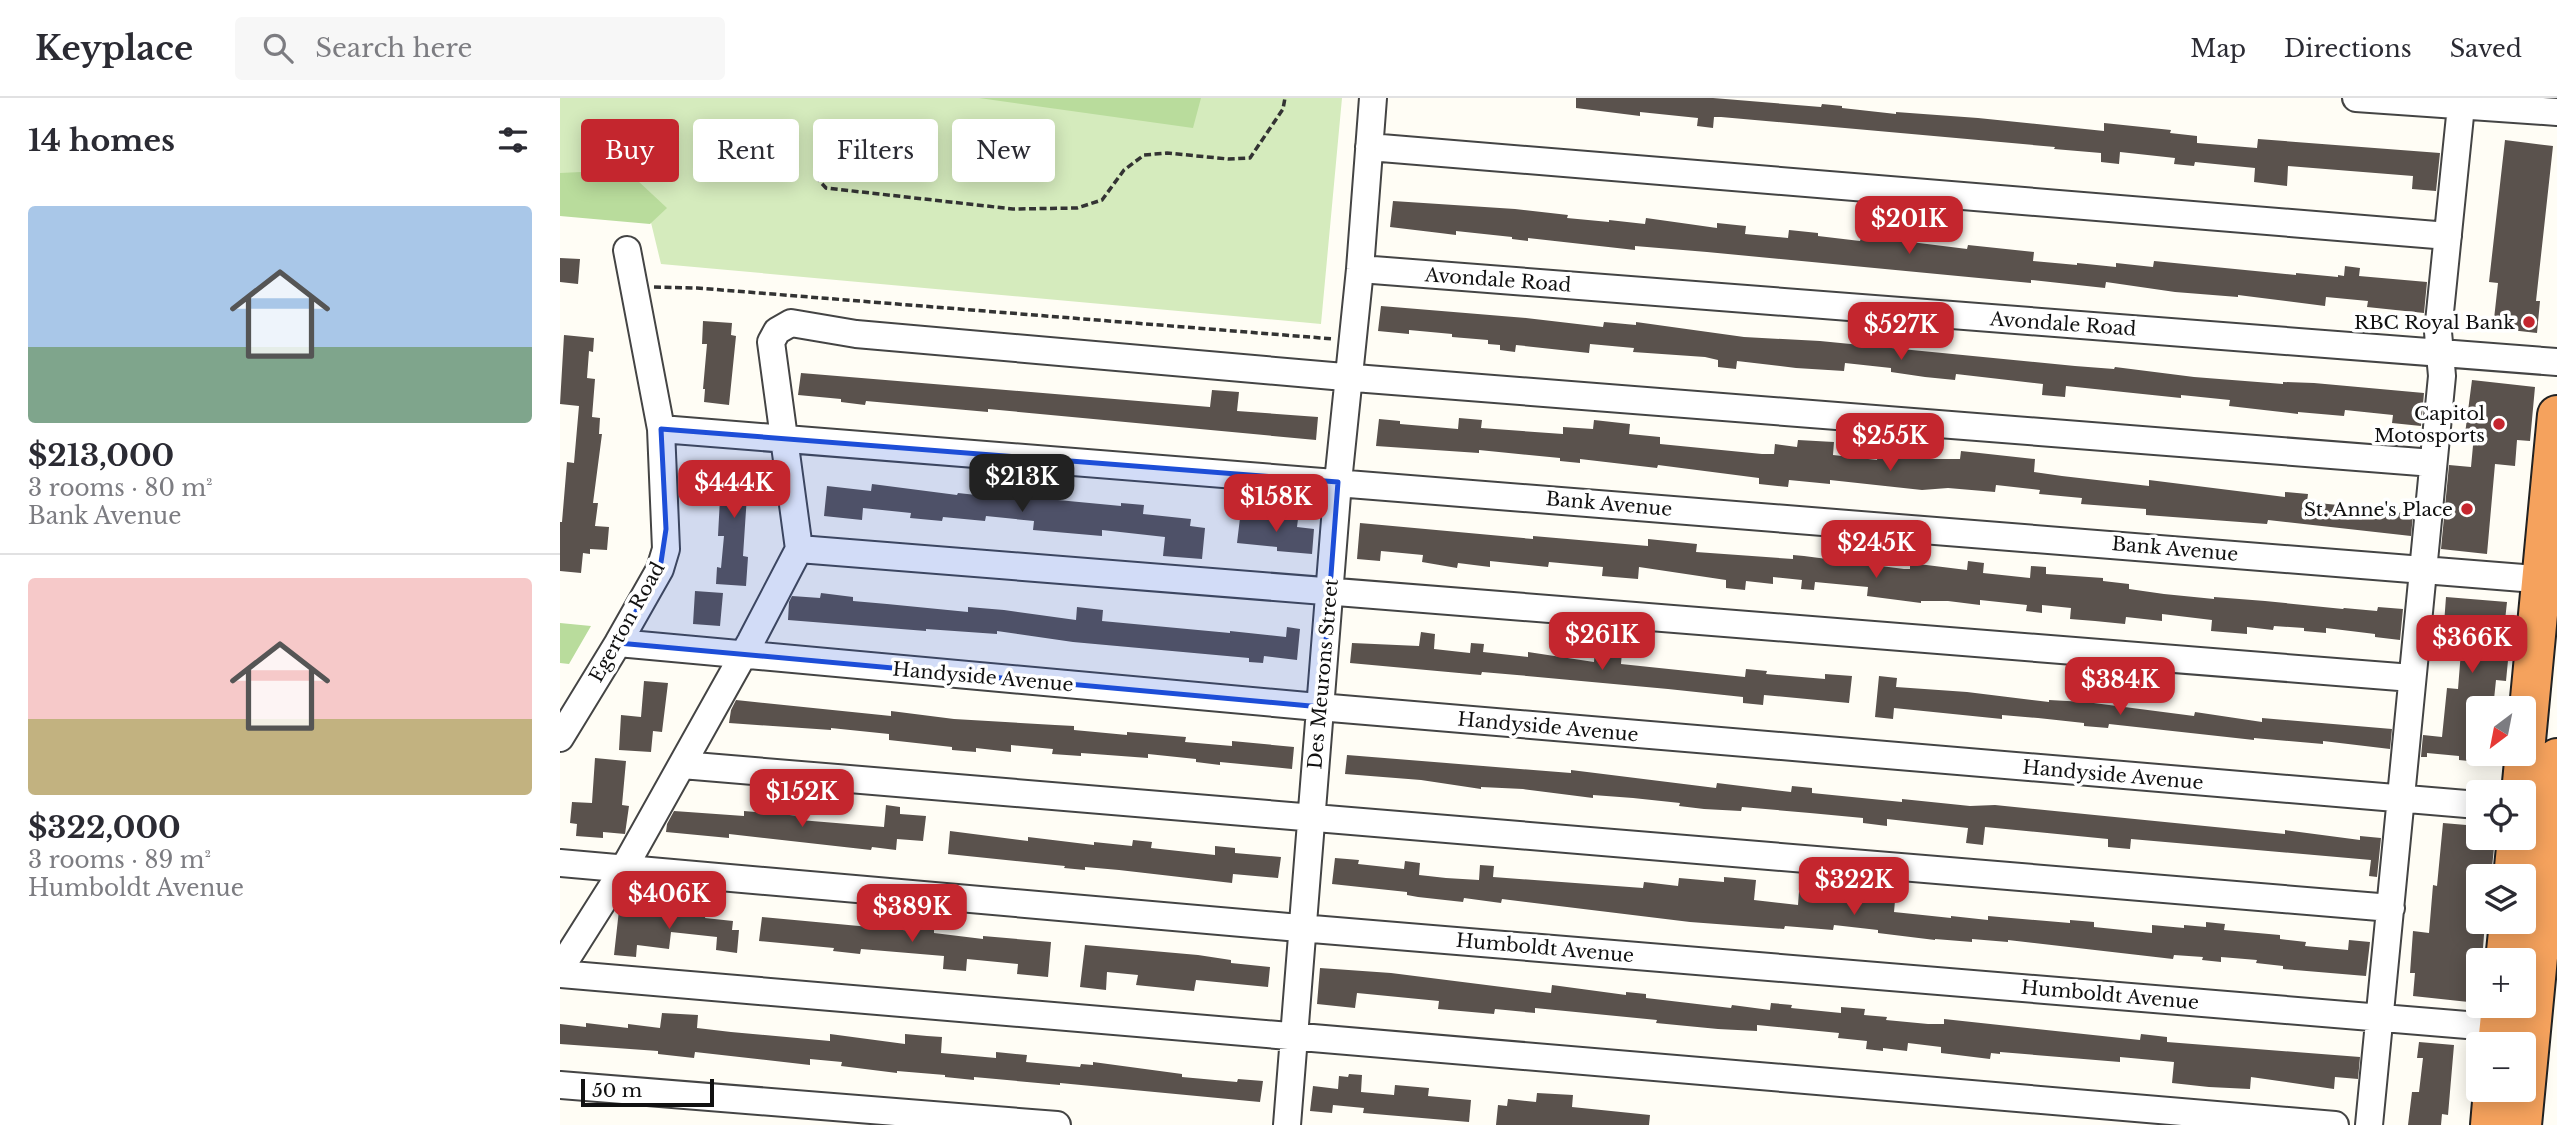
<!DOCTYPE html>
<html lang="en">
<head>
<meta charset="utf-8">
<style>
	body { margin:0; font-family:"Libre Baskerville",serif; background:#f7f7f7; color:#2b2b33; height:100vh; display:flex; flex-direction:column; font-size:26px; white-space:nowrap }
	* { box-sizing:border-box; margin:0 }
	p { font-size:23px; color:#7c7c81 }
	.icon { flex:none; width:38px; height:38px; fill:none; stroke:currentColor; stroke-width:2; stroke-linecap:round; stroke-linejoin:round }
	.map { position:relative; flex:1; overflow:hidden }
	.side { display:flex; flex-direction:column; background:#fff; width:560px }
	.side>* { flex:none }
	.banner { position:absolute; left:21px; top:21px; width:665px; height:63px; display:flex; gap:14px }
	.needle { width:46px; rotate:212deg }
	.tools { position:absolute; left:1906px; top:598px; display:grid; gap:14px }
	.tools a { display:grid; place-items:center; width:70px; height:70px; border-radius:7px; background:#fff; box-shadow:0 4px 18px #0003; font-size:35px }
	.scale { position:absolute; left:21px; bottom:18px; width:133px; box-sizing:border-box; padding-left:7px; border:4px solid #111; border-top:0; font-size:19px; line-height:24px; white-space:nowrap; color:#111; -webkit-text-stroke:5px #fff; paint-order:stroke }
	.price { position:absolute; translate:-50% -60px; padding:0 16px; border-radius:14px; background:#c4262e; color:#fff; font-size:23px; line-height:46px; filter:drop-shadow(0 2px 4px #0008) }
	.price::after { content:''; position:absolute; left:50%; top:42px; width:21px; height:16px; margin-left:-10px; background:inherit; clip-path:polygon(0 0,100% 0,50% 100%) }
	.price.current { background:#222; color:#fff }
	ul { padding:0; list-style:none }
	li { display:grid; align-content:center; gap:14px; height:371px; padding:0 28px }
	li+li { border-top:2px solid #e1e1e2 }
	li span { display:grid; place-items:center; height:217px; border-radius:7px; color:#555 }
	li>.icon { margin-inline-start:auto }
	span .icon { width:126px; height:126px; fill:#fffc; stroke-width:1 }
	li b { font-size:30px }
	h2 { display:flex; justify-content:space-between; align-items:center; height:84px; padding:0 28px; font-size:30px }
	.tag { padding:0 24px; border-radius:7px; background:#fff; box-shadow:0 4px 18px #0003; font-size:24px; line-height:63px }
	.tag.current { background:#c4262e; color:#fff }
	header { display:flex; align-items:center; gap:42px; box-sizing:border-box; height:98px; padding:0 35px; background:#fff; border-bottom:2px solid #e1e1e2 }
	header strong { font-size:33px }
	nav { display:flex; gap:38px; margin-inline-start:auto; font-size:24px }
	.search { width:490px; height:63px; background:#f7f7f7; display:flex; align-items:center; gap:18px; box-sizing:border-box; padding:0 24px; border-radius:7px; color:#7c7c81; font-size:26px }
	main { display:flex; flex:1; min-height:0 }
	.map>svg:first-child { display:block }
	.green { fill:#d5ebbd }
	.forest { fill:#b9dc9c }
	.building { fill:#5a524d }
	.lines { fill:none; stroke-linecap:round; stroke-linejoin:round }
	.minor-casing { stroke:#444; stroke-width:30 }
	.highway-casing { stroke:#222; stroke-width:42 }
	.path { stroke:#333; stroke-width:3.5; stroke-dasharray:7 3.5; stroke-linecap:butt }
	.minor { stroke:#fff; stroke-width:26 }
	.highway { stroke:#f5a25d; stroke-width:38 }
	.marked { fill:#1d4ed8; fill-opacity:0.2; stroke:#1d4ed8; stroke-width:5; stroke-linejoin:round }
	.poi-dot { fill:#c4262e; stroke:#fff; stroke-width:2.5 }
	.labels { text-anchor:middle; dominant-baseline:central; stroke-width:7; stroke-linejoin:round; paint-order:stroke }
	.street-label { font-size:19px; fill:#111; stroke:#fff }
	.poi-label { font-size:19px; fill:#111; stroke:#fff; text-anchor:end }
</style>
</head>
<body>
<header>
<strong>Keyplace</strong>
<div class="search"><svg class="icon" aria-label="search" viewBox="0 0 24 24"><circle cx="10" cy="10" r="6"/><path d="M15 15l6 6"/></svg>Search here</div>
<nav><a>Map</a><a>Directions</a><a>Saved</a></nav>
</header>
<main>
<section class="side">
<h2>14 homes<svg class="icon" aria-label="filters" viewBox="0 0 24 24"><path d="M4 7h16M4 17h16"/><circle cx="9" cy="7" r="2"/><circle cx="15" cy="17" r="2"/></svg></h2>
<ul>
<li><span style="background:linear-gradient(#a9c7e8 65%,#7fa58c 0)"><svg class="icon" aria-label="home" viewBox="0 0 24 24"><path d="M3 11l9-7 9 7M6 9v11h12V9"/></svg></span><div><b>$213,000</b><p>3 rooms · 80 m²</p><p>Bank Avenue</p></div></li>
<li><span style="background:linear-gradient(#f6c9c9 65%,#c2b280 0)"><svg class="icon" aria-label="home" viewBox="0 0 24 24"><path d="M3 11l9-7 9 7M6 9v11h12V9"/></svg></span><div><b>$322,000</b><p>3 rooms · 89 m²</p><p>Humboldt Avenue</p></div></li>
</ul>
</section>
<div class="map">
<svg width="1997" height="1027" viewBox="0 0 1997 1027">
	<rect width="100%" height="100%" fill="#fffdf5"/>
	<path class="green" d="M0,0H782L761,226L101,166L87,108L0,84Z"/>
	<path class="forest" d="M419,0H641L633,30Z
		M42,73L77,82L107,110L90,126L0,118V75Z
		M0,525L31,528L9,566L0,565Z"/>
	<path class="building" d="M1016,0H1153L1261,9L1262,6L1282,8V10L1336,16V14L1418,20L1544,33V25L1611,32L1610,35L1637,38V45L1697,50L1698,41L1880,55L1876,93L1852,91L1853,78L1728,68L1727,88L1694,84L1695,70L1635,64L1634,68L1614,66L1615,60L1560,54L1559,66L1541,64V55L1494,51L1495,49L1161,19H1154L1153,30L1137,28L1138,20L1080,14V18L1016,10Z
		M1945,42L1993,48L1976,203H1980L1977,235L1933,230L1938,185L1929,184Z
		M833,103L955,111L1008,117L1007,120L1049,124V122L1085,126L1086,120L1157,130V125L1186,128L1185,136L1228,140L1229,132L1258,135V138L1300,143L1301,140L1335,142L1407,151L1408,147L1474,154L1473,163L1517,167V165L1556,169V165L1593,169L1594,163L1736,177V175L1778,179V177L1784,178L1785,168L1800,170L1799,178L1867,184L1864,215L1807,209L1808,203L1766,199L1765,208L1678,197V199L1615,194L1546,184L1545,190L1471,182V185L1147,154L1075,148V152L968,140V143L952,141V139L896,133V137L880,135L830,129Z
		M0,160L20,161L18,186L0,184Z
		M821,208L966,220L1043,229L1044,224L1076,227V224L1184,239L1260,243L1515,268L1554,271L1555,269L1634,279L1723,286V284L1754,285L1864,295L1861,328L1832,325L1833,317L1785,312L1784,318L1738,314V316L1669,308L1670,302L1621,297V300L1506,288L1505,299L1482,297L1483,286L1396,276L1395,282L1365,279L1331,274V270L1285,265L1284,273L1236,270L1177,263L1176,271L1158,269V262L1145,259L1073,254L1074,250L1030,246L1029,255L956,247L955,254L940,252V247L928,246V242L892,239V236L849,232V236L818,233Z
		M143,223L172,225L171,237L176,238L169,307L144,304L145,291H143L147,246H142Z
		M4,237L34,240L33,254L29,253L27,280L35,281L32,319L40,320L39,336H42L33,405H38L35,428L49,429L47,452L30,451V456L23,455L21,475L0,473V424H2L7,364L14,365L19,308L0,306Z
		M241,275L650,309L652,292L679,294L677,313L758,319L756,342L428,311V314L306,303L305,307L281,304V301L238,297Z
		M1912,282L1975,289L1970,343L1957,342L1955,368L1935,366L1927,456L1881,451L1889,367L1911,369L1914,337L1905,336Z
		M899,320L922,322L921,330L1003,336V329L1033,331L1034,322L1070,326L1069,336L1100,339V346L1202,356H1214L1215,346L1237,349L1238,342L1274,344L1273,357L1317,362L1318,355L1351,358V361H1400L1401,353L1475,361L1474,374L1502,378L1589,388V382L1725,399V394L1748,396L1747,404L1789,408V410L1853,416L1851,438L1708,422L1707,426L1586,417V411L1521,406L1522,400L1479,396L1480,392L1436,387L1435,394L1388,390L1362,392L1270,382V386L1229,382L1228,389L1199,386V380L1098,367L1097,370L1020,361V365L1000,363V360L919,352V355L816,348L819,321L840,323V326L898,331Z
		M157,362L191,365L190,383H200L198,398L187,397L183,458L188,459L186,488L156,486L157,469L161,470L164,438H158L161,381H156Z
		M312,386L397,397L398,395L435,399L436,396L561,408V405L584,407L583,416L631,421L630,428L645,430L642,461L603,458L605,439L542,432V438L473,432L474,423L426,418L425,423L383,419L382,423L350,420L351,415L303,410L302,422L264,418L267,388L311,393Z
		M693,415L738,421L737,429L754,431L752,456L717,453V449L677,445L680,420L693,421Z
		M800,425L973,441V438L1088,448V441L1137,446L1136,454L1233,461V457L1244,458L1344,471H1350V465L1407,472L1408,463L1424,465L1423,475L1470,480L1471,468L1486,469V476L1543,480V483L1569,486V491L1604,496L1654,501V499L1705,503L1783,511L1784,510L1817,513L1818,509L1843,511L1840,542L1815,539V536L1766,530V535L1744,533V530L1714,528L1713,532L1687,529V536L1651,533L1652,522L1602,516V523L1566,519L1565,526L1535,523L1510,521L1511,510L1482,507V515L1466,513L1467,507L1420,502V507L1388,503H1361V505L1307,498L1308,489L1255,484L1254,492L1241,491L1242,482L1213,479V486L1186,483L1185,492L1166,490V482L1079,469L1078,481L1042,478L1043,469L989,464L988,469L930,463V469L898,465L897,470L862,464L863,457L821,453L820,463L797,461Z
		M135,493L163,495L160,528L133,526Z
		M261,495L293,499V503L327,506L408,514V509L444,512L516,522L517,509L543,512L542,523L670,535V533L726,539L727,529L740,531L737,562L704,558L703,565L689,564V560L513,544L437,533V536L366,531V533L228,522L229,504L232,498L260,500Z
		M1886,499L1947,504L1943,541L1950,542L1946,583L1936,582L1933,611H1918V664L1899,662V658L1867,655V659H1861L1863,637L1882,639L1887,590L1898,591L1903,528L1884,526Z
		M861,534L875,536L874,551L910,555L911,545L924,546L923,554L968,559V554L1034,564L1035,552L1062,554L1061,566L1185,579L1186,571L1207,573L1206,576L1265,581V576L1292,578L1289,605L1204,597L1203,607L1183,605V599L1108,591L957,577L922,574L921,577L790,565L792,545L859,548Z
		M1319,578L1337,580L1336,589L1407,594L1489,604V602L1526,604L1634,618L1635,614L1702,624V620L1832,631L1830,651L1763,643V646L1694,640V642L1549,626L1548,630L1524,628V625L1478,620L1442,617V621L1334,610L1333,621L1315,619Z
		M84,583L108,585L102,634L93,633L91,654L59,652L61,617L81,619Z
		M176,602L331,618V613L394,621L495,627L514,628V632L567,637V634L626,639L625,644L672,648V643L734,649L732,671L660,664V667L636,664V661L588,656V660L521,655V658L492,656L493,651L451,647V654L416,650V654L392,652V649L329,642V636L271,630V632L169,625L171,612Z
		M787,657L1011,675V672L1156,690L1157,685L1231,694L1232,688L1252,690V695L1342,704V701L1410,708L1435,707L1725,736V732L1800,742V738L1821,740L1817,779L1809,778L1811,762L1571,741L1570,751L1548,749V741L1425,729L1423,747L1406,745L1408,730L1327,721V728L1303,725V720L1250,715L1182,709L1181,713L1144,711L1119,708L1120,705L1073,700L1033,697V700L963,691L921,689V691L861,682L785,676Z
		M35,660L66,663L62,707L69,708L65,736L43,734V740L16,738L17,726L10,725L12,704L32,705Z
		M326,707L340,709V716L366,718L363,743L337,741L336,752L312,749L311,752L169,736V740L106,734L107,726L114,713L184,718V713L219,716L240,718V722L324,729Z
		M1883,725L1918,728V740H1935L1931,779H1918V824H1925L1922,863H1918V905L1853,898L1855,875H1850L1853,833L1869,835L1873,787L1877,788Z
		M390,733L468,743V739L534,747V744L572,748L573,742L592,744L591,750L655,757V748L675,750V755L721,759L718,780L673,776L672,785L559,772L525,769V772L504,770L505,768L388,756Z
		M775,760L799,762L798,766L844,771L845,763L860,765L859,777L886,780L919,782L920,767L934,768L933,779L1083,790L1084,784L1118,788L1119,780L1164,784V779L1196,782L1194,802L1238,807L1239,794L1259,796L1260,789L1277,791L1276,801L1315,805L1316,801L1335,803L1334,814L1391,820V818L1428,822V818L1510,825V822L1534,824V829L1592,835V827L1624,830V827L1646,829V824L1665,826L1664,832L1720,837V841L1746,844L1745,848L1788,852L1789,842L1810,844L1806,878L1723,871V868L1696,865L1697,862L1661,859V864L1642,862L1643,859L1614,857L1613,861L1448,842V844L1412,841V844L1375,841V842L1318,835V832L1274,827L1273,832L1225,828L1224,831L1130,824L942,801L941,805L904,800L903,804L858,799L847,797V794L772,786Z
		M59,812L119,816V814L146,816L145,820L173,823L172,832H179L177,855L156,852L157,839L111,834L109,851L77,847L76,859L54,857Z
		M202,819L353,833L354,830L374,832V835L423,841V838L491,844L488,879L457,876L458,866L407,861L406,873L383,871L384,858L301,851L300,856L273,853L274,850L199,843Z
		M525,847L638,857L671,862V865L710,869L708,889L636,882L634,893L576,887L578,877L547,874L546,892L520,889Z
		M760,870L831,875L991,895L992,887L1066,897V894L1086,896V900L1171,910L1172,907L1210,912L1211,905L1232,907L1231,910L1281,915V909L1305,911L1304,917L1327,919L1326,922L1368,926H1384V921L1580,942L1581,936L1607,939V944L1800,959L1798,981L1775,979L1774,991L1691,979L1690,991L1649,989L1612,985L1614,964L1560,959V964L1440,954V956L1431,955L1430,961L1381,955V949L1348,945L1347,953L1323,950V953L1306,951L1307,943L1278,940L1279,935L1197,927V933L1158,931L1096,925L1097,922L975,910V915L935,911L934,916L878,911L879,903L797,895L795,910L757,906Z
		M102,915L138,917L137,930L171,934L270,943V936L345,946V936L367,938L382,939L381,955L436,960V954L467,957L466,964L520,969L521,966L533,967V964L622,976V979L677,984L678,981L703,983L700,1004L500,985V987L414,979V982L385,979V977L337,973V975L281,968L282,964L250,961V967L135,954L134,960L98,956V953L0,946V926L26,929V925L68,930V926L100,930Z
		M1859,944L1894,947L1888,1017L1882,1016L1881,1027H1848L1852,994H1859L1863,960H1857Z
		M789,976L802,977L801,994L834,997L835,987L869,990L868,998L911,1002L909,1024L803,1015L804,1010L773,1007L772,1015L750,1013L753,988L778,991L779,978L788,979Z
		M977,995L1013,997L1012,1009L1090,1017L1089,1027H936L938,1007L947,1008L948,1001L976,1004Z"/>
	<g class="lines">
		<g class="minor-casing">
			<path id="minor" d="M1796,0L1997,14
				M809,49L1888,138
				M800,171L1997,264
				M101,331L1963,480L1995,486
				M239,451L1852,580
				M58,545L747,608L1918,707
				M0,640L58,545L100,471L106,451L101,331L67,152
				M122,667L1831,810
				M0,765L728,829L1955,931
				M0,871L64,770L191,543L239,451L211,244L217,233L231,225L296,236L807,281L1873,365
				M0,876L1775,1027
				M0,987L497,1027
				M727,1027L778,384L800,171L813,0
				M1809,1027L1882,278L1878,234L1901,8"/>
		</g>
		<g class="highway-casing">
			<path id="highway" d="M1961,695L1997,317
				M1953,779L1957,740
				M1945,863L1949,824
				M1937,947L1941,908
				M1930,1027L1933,992
				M1962,1027L1997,660"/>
		</g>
		<path class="path" d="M255,78L266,90L453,111L517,110L542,102L564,72L584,57L607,55L668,61L690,60L723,11L725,0
			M94,189L137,190L774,241"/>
		<use href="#minor" class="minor"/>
		<use href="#highway" class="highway"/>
	</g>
	<path class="marked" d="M101,331L778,384L761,609L58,545L100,471L106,431Z"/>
	<g class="poi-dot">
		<circle cx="1969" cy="224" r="7"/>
		<circle cx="1939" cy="326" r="7"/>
		<circle cx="1907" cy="411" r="7"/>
	</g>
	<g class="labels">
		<g class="street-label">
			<text transform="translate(938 182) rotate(4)">Avondale Road</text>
			<text transform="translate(1503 226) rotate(4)">Avondale Road</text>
			<text transform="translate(1049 406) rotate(5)">Bank Avenue</text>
			<text transform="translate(1615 451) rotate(5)">Bank Avenue</text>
			<text transform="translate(67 524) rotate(-61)">Egerton Road</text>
			<text transform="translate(763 576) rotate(-85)">Des Meurons Street</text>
			<text transform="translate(423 579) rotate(5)">Handyside Avenue</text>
			<text transform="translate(988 629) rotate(5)">Handyside Avenue</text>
			<text transform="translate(1553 677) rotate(5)">Handyside Avenue</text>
			<text transform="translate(985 850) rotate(5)">Humboldt Avenue</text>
			<text transform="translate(1550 897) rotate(5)">Humboldt Avenue</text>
		</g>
		<g class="poi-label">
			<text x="1955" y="224">RBC Royal Bank</text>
			<text x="1925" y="315">Capitol<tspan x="1925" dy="22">Motosports</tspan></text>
			<text x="1893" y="411">St. Anne's Place</text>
		</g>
	</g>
</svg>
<div class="tools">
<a><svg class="needle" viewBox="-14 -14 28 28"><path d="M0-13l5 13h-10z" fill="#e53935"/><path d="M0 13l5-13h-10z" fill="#7c7c81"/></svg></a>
<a><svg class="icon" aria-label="locate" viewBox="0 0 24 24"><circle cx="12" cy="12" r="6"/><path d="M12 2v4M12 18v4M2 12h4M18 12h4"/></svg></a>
<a><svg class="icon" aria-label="layers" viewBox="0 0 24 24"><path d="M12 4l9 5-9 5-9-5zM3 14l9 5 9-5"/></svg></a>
<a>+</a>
<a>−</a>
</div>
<div class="scale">50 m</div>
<b class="price" style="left:1349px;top:158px">$201K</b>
<b class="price" style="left:1341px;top:264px">$527K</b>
<b class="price" style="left:1330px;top:375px">$255K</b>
<b class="price current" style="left:462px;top:416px">$213K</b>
<b class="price" style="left:174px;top:422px">$444K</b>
<b class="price" style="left:716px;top:436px">$158K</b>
<b class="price" style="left:1316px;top:482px">$245K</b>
<b class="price" style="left:1042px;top:574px">$261K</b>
<b class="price" style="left:1912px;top:577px">$366K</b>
<b class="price" style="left:1560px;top:619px">$384K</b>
<b class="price" style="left:242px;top:731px">$152K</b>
<b class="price" style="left:1294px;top:819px">$322K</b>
<b class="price" style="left:109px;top:833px">$406K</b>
<b class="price" style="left:352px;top:846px">$389K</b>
<div class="banner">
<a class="tag current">Buy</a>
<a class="tag">Rent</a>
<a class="tag">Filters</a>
<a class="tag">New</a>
</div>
</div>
</main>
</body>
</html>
